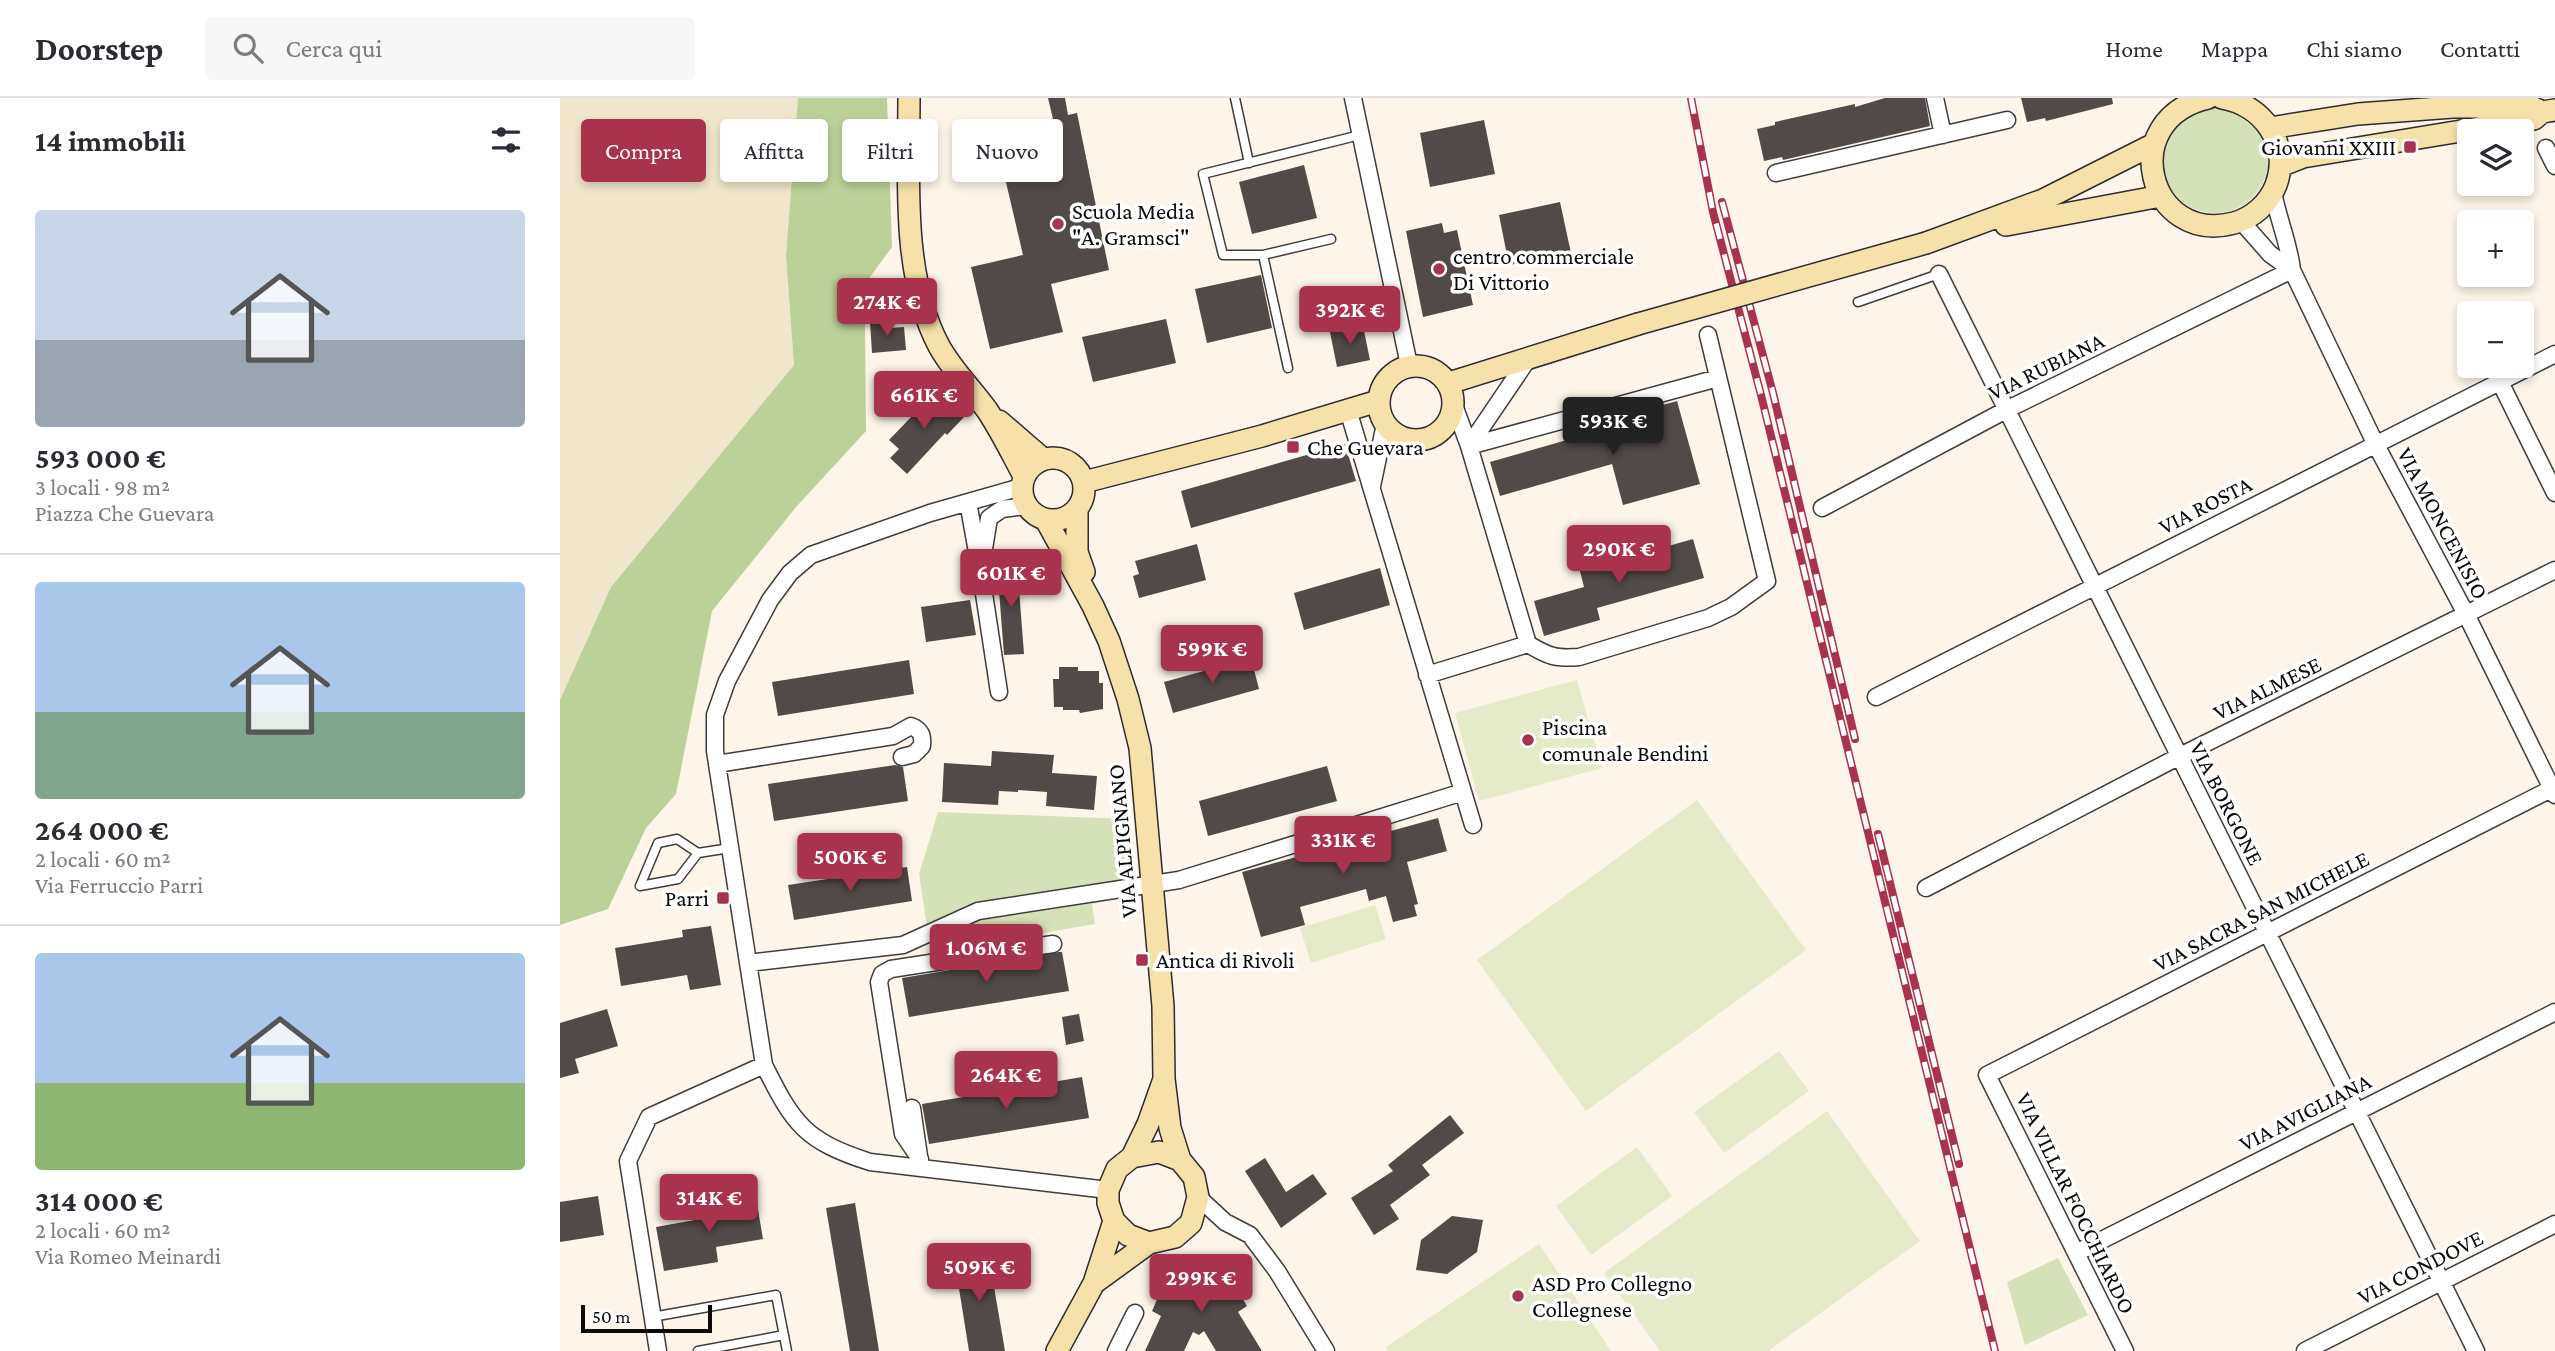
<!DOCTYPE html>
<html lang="it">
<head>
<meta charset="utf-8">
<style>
	body { margin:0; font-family:"Crimson Pro",serif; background:#f7f7f7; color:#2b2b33; height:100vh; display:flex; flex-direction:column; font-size:26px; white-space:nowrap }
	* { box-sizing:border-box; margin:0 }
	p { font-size:23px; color:#7c7c81 }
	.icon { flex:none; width:38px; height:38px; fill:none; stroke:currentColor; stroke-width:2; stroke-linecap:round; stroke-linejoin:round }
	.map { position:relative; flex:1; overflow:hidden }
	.panel { display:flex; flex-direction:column; background:#fff; width:560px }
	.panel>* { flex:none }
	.banner { position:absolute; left:21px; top:21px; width:665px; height:63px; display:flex; gap:14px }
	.tools { position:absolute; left:1897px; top:21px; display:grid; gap:14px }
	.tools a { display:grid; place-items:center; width:77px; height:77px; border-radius:7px; background:#fff; box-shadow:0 4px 10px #0003; font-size:35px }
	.scale { position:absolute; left:21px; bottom:18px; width:131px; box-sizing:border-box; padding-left:7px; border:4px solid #0a0a0a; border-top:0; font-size:19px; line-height:24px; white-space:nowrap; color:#0a0a0a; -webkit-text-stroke:5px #fff; paint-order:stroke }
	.price { position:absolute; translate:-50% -60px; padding:0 16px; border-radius:7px; background:#a9324d; color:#fff; font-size:23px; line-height:46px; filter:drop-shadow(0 2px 4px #0008) }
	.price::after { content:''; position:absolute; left:50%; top:42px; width:21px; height:16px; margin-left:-10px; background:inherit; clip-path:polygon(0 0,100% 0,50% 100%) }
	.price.selected { background:#222; color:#fff }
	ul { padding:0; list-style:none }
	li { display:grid; align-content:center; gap:14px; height:371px; padding:0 35px }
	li+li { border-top:2px solid #e1e1e2 }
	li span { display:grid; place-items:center; height:217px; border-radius:7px; color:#555 }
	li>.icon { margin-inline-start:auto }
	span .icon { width:126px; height:126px; fill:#fffc; stroke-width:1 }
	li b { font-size:30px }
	h2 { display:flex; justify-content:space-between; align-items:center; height:84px; padding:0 35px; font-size:30px }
	.chip { padding:0 24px; border-radius:7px; background:#fff; box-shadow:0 4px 10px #0003; font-size:24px; line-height:63px }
	.chip.selected { background:#a9324d; color:#fff }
	header { display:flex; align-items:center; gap:42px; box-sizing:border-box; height:98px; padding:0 35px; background:#fff; border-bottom:2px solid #e1e1e2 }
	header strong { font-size:33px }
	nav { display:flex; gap:38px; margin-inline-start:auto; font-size:24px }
	.search { width:490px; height:63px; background:#f7f7f7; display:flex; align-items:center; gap:18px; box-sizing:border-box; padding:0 24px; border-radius:7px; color:#7c7c81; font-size:26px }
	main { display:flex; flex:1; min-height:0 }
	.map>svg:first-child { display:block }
	.farmland { fill:#efe6cc }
	.green { fill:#d5e2b7 }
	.forest { fill:#bcd198 }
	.pitch { fill:#e5ebc8 }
	.building { fill:#514a48 }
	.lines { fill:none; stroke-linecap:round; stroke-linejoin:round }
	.lane-casing { stroke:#3d3d3d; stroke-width:11 }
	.street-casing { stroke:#3d3d3d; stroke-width:19 }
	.secondary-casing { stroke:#2c2c2c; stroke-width:24 }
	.lane { stroke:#fff; stroke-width:8 }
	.street { stroke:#fff; stroke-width:16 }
	.secondary { stroke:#f6e1ab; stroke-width:21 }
	.rail-casing { stroke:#a9324d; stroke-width:8 }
	.rail { stroke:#fff; stroke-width:5; stroke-dasharray:16; stroke-linecap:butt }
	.secondary-bridge-casing { stroke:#2c2c2c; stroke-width:24; stroke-linecap:butt }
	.secondary-bridge { stroke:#f6e1ab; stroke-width:21 }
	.poi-dot { fill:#a9324d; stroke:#fff; stroke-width:2.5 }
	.labels { text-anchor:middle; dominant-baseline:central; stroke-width:7; stroke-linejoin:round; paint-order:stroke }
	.poi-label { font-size:23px; fill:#0a0a0a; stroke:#fff; text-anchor:start }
	.street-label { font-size:23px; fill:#0a0a0a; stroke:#fff }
</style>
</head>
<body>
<header>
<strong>Doorstep</strong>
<div class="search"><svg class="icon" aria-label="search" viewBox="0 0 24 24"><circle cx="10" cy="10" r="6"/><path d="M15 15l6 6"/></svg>Cerca qui</div>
<nav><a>Home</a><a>Mappa</a><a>Chi siamo</a><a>Contatti</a></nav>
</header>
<main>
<section class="panel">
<h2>14 immobili<svg class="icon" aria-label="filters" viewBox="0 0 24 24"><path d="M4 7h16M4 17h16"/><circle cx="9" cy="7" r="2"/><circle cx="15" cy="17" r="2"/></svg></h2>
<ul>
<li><span style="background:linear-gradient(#c9d6e8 60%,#9aa5b1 0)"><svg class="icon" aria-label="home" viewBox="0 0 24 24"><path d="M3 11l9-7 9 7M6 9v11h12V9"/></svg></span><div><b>593 000 €</b><p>3 locali · 98 m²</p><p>Piazza Che Guevara</p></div></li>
<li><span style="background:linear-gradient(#a9c7e8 60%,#7fa58c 0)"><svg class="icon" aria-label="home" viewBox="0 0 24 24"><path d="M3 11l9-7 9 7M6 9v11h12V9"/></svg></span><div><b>264 000 €</b><p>2 locali · 60 m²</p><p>Via Ferruccio Parri</p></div></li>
<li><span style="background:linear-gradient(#a9c7e8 60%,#8fb573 0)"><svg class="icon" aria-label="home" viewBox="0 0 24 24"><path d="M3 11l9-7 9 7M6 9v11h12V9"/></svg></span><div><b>314 000 €</b><p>2 locali · 60 m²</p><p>Via Romeo Meinardi</p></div></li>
</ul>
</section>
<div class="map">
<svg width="1995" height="1253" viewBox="0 0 1995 1253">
	<rect width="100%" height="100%" fill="#fdf5e9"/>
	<path class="farmland" d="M0,0H238L226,158L234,267L51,489L0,602Z"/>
	<path class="green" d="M1602 62a53 53 0 1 1 106 0a53 53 0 1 1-106 0Z
		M378,714L568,721L575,797L532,806L535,826L371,854L359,776Z
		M1498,1160L1528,1217L1465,1247L1447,1184Z"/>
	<path class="forest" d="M238,0H327L332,149L310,179L305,225L306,333L237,408L152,513L116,696L86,730L48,811L0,827V602L51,489L234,267L226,158Z"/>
	<path class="pitch" d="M1017,582L1042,670L919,703L895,615Z
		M1137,702L1246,852L1026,1013L917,862Z
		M815,807L826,841L751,865L740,830Z
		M1219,953L1249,993L1164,1055L1134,1014Z
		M1267,1013L1360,1143L1208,1253H1100L1044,1175Z
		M1077,1049L1112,1098L1031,1157L996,1108Z
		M979,1146L1051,1253H828L826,1249Z"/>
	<path class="building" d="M488,0H505L508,17L517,15L549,172L491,186L503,234L430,251L411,169L463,157L434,33L493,21Z
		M1325,0H1365L1370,28L1223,62L1222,59L1204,63L1197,31L1215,27V24L1295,6V9Z
		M1461,0H1552L1553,6L1486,23L1485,20L1467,24Z
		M924,22L935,76L870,89L860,35Z
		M744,67L757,120L692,136L679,84Z
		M1000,104L1011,155L949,167L939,117Z
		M882,125L884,135L897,132L913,207L863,219L846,133Z
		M701,177L712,230L647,245L635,191Z
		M606,221L616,265L533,284L522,239Z
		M329,223L330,230L344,229L346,252L312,255L310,224Z
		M803,228L810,262L777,269L770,234Z
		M377,292L405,318L387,337L385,335L347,376L330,360L339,351L329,342Z
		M1117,303L1140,386L1063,407L1052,366L940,398L930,364L1042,332L1040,324Z
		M785,346L796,383L631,430L621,393Z
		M1133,441L1144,480L1037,510L1040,522L984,538L974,503L1024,489L1020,473Z
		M637,446L646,482L579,500L573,478L579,476L575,463Z
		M457,465L464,556L444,557L437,467Z
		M820,470L830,507L744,532L734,495Z
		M410,502L416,537L366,544L361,509Z
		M691,560L699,591L613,615L604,584Z
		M349,562L354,596L218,618L212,584Z
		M499,569H518V573H539V585H543V611L520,615L519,612H503V609H494L493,581H499Z
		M432,653L494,657L492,675L537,678L534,712L486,708L487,694L458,692V694L439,693L438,707L382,704L384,665L431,668Z
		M335,667L343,669L348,703L214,723L208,686Z
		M767,668L777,703L648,738L639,703Z
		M878,720L887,753L847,764L858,806L854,807L857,818L833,824L826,798L809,803L806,791L740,809L745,827L701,839L682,774Z
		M347,769L352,803L234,822L228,787Z
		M151,828L161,887L130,892L127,877L61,888L55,850L123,839L122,832Z
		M499,854H502L509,893L349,919L342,880Z
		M47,911L58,948L15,961L19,975L0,980V925Z
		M519,916L524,943L506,947L502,919Z
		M522,979L529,1020L369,1046L362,1006Z
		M890,1017L904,1035L862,1067L870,1077L830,1107L839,1121L814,1137L791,1100L833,1073L828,1067Z
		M705,1060L726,1094L753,1076L767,1096L721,1130L685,1073Z
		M38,1098L44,1137L0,1144V1104Z
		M196,1100L203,1141L156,1149L158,1164L104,1173L96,1129L146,1120L144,1109Z
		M295,1105L319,1253H290L266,1110Z
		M892,1118L923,1122L917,1154L887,1176L856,1172L861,1142Z
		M428,1154L445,1253H409L394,1159Z
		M654,1171L667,1175L687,1208L678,1214L702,1253H656L644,1233L639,1237L633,1234L624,1253H585L601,1218L592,1213L606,1181L621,1174L636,1182Z"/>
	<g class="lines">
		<g class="lane-casing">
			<path id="lane" d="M675,0L689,65
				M703,157H663L643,76L800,37
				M1298,204L1379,176
				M728,270L703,157L771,141
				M138,755L117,741L98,745L80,788L118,781L138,755L170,750
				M92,1219L216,1197L227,1253
				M138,1253L224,1237"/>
		</g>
		<g class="street-casing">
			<path id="street" d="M793,0L849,267
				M1375,0L1383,37
				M1986,50L1995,68
				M1216,75L1447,22
				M1713,94C1718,121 1729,145 1732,172L1816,347L1906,516L1995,697
				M1681,123L1710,156L1732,172
				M1379,176L1916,1253
				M1940,284L1995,395
				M788,312L913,727
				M909,348L1158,280
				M909,348L968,261
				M812,388L825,326
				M461,389L370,415L251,457L230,475L210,502L167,583L155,617V653L204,967C234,1027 245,1043 310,1064L548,1092
				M408,404L421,476L439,594
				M1262,410L1446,312L1732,172
				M423,457L429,420L442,411L466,408
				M968,546C988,558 995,561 1019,559L1148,520L1171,509L1207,483L1148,237
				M867,577L968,546L909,348L894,307
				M1316,599L1995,256
				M157,666L333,638L351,628C361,632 363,637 362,648L354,656L342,659
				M1366,790L1618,659L1995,472
				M188,865L343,847L418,813L619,782L903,694
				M352,1010L359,1058
				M360,1070V1061L343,1036L319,884L322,876L331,871L493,846
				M638,1099L665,1124L690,1137L717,1173L766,1253
				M1516,1155L1995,914
				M98,1253L68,1063L89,1019L204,967
				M556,1253L575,1215
				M1565,1253L1427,977L1995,689
				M1745,1253L1995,1126"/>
		</g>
		<g class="secondary-casing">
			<path id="secondary" d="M349,0C349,78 341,177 379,248C392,272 411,290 427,312C441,333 452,356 464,378
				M1648,0C1555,21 1588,148 1674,125C1693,120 1709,105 1716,87C1731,46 1703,7 1662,0
				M1710,30L1798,16L1893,9L1970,8L1982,14L1995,12
				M1720,68L1743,59L1974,21L1982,14
				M1446,127L1601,98
				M1366,145L1483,102L1594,46
				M819 305a37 37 0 1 1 74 0a37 37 0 1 1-74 0Z
				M889,285L1078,226
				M439,323L483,361
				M462 391a31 31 0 1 1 62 0a31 31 0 1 1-62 0Z
				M524,384L702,338L818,303
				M517,411V454L524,474
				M486,422L533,508L549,543L568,601L580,650L603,908L604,981L610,1030L620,1062L634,1079L638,1099L631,1125L615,1139L589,1145L568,1137L554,1123L548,1105V1092L557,1071L572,1059L588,1026L604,981
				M572,1059L599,1054L620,1062
				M534,1185L589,1145
				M497,1253L534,1185L554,1123"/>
		</g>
		<use href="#lane" class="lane"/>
		<use href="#street" class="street"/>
		<use href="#secondary" class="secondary"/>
		<g class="rail-casing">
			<path id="rail" d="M1131,0L1153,114L1201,297L1435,1253
				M1162,104L1213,295L1295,641
				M1318,736L1399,1066"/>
		</g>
		<use href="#rail" class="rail"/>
		<g class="secondary-bridge-casing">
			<path id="secondary-bridge" d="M1078,226L1366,145"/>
		</g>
		<use href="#secondary-bridge" class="secondary-bridge"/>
	</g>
	<g class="poi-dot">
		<rect x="1843" y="42" width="14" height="14" rx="3.5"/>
		<circle cx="498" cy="126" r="7"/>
		<circle cx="879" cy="171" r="7"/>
		<rect x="726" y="342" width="14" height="14" rx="3.5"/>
		<circle cx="968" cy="642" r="7"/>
		<rect x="156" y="793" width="14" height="14" rx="3.5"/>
		<rect x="575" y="855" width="14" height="14" rx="3.5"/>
		<circle cx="958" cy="1198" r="7"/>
	</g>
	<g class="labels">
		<g class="poi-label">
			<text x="1836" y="49" text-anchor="end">Giovanni XXIII</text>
			<text x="512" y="113">Scuola Media<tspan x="512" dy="26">"A. Gramsci"</tspan></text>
			<text x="893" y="158">centro commerciale<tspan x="893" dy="26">Di Vittorio</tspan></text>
			<text x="747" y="349">Che Guevara</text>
			<text x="982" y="629">Piscina<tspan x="982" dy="26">comunale Bendini</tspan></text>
			<text x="149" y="800" text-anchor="end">Parri</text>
			<text x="596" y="862">Antica di Rivoli</text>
			<text x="972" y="1185">ASD Pro Collegno<tspan x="972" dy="26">Collegnese</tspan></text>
		</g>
		<g class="street-label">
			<text transform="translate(1486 268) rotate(-26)">VIA RUBIANA</text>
			<text transform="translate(1645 407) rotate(-27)">VIA ROSTA</text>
			<text transform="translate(1883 425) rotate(62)">VIA MONCENISIO</text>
			<text transform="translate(1707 590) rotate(-26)">VIA ALMESE</text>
			<text transform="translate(1667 705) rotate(63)">VIA BORGONE</text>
			<text transform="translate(562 743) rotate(-95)">VIA ALPIGNANO</text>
			<text transform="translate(1701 813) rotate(-27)">VIA SACRA SAN MICHELE</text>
			<text transform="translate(1745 1014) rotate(-27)">VIA AVIGLIANA</text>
			<text transform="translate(1516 1105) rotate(64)">VIA VILLAR FOCCHIARDO</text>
			<text transform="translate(1860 1169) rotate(-27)">VIA CONDOVE</text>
		</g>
	</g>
</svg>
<div class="tools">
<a><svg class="icon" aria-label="layers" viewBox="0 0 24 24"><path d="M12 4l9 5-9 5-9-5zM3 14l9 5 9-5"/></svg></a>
<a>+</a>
<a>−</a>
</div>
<div class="scale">50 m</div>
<b class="price" style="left:327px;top:240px">274K €</b>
<b class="price" style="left:790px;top:248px">392K €</b>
<b class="price" style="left:364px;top:333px">661K €</b>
<b class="price selected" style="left:1053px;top:359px">593K €</b>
<b class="price" style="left:1059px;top:487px">290K €</b>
<b class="price" style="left:451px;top:511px">601K €</b>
<b class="price" style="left:652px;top:587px">599K €</b>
<b class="price" style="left:783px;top:778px">331K €</b>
<b class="price" style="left:290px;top:795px">500K €</b>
<b class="price" style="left:426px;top:886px">1.06M €</b>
<b class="price" style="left:446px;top:1013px">264K €</b>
<b class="price" style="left:149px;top:1136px">314K €</b>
<b class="price" style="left:419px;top:1205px">509K €</b>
<b class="price" style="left:641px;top:1216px">299K €</b>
<div class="banner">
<a class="chip selected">Compra</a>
<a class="chip">Affitta</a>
<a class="chip">Filtri</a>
<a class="chip">Nuovo</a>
</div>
</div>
</main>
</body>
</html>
